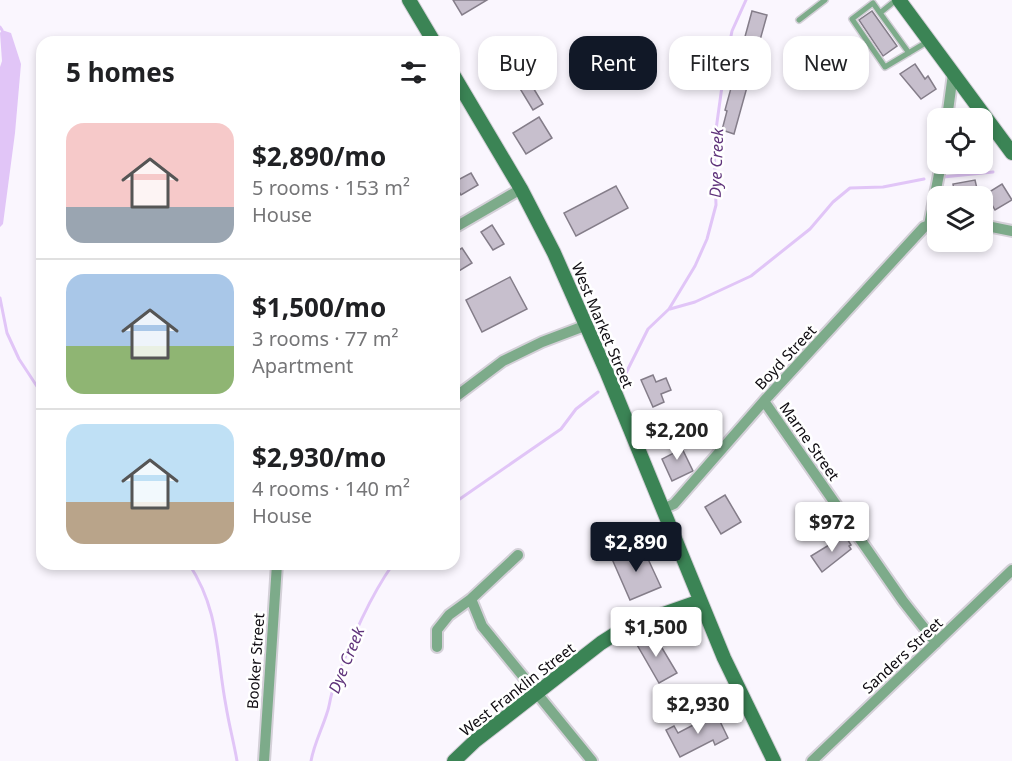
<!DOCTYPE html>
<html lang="en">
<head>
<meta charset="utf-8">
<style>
	body { margin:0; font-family:"Noto Sans",sans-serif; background:#f2f2f2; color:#202124; height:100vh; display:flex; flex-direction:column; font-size:22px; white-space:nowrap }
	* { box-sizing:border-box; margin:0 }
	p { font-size:20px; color:#757577 }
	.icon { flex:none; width:33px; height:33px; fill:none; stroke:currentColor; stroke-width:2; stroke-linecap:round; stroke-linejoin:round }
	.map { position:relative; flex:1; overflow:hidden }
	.sheet { position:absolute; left:36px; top:36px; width:424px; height:534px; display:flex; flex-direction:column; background:#fff; border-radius:18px; box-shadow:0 3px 9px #0003 }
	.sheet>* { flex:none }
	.hud { position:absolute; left:478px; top:36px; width:442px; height:54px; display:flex; gap:12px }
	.buttons { position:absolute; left:927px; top:108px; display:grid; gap:12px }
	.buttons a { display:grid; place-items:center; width:66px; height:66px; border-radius:12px; background:#fff; box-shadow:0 3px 9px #0003; font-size:30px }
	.price { position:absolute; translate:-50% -51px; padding:0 14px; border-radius:6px; background:#fff; color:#222; font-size:20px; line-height:39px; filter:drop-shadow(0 2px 3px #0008) }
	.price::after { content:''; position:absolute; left:50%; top:36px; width:18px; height:14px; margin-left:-9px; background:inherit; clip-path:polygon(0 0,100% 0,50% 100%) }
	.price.active { background:#111827; color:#fff }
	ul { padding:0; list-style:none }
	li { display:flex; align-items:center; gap:18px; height:150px; padding:0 30px }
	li+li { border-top:2px solid #e0e0e0 }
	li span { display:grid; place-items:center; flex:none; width:168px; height:120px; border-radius:18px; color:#555 }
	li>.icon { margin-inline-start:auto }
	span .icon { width:72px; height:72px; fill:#fffc; stroke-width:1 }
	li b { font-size:26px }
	h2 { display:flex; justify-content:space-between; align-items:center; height:72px; padding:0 30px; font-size:26px }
	.chip { padding:0 21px; border-radius:18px; background:#fff; box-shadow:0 3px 9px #0003; font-size:21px; line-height:54px }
	.chip.active { background:#111827; color:#fff }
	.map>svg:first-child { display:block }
	.water { fill:#e1c5f7 }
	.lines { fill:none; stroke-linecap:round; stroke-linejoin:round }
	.stream { stroke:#e1c5f7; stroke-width:3 }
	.building { fill:#c7bfcd; stroke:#847d89; stroke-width:1.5 }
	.lane-casing { stroke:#d4d0d8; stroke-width:8 }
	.street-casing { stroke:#d4d0d8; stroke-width:14 }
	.secondary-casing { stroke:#d4d0d8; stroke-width:16 }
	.lane { stroke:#7dab8a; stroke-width:5 }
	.street { stroke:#7dab8a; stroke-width:10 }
	.secondary { stroke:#3b8455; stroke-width:14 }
	.labels { text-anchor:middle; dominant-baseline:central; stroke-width:5; stroke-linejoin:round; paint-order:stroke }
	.street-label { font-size:15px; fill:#0e0b10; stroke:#fff }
	.water-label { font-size:16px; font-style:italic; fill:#5f337b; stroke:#fff }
</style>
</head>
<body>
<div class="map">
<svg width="1012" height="761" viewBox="0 0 1012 761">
	<rect width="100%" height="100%" fill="#faf6fe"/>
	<path class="water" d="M2,30L11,33L21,64L15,133L3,224L0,227V67L2,61L0,33Z"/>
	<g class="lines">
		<path class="stream" d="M0,27L2,30
			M943,177L993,172
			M0,298L7,333L19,359L42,394
			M670,309L695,302L751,276L810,229L833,202L850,188L883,187L924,179
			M624,377L648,329L669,309L695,266L707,239L716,205L714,144L724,72L732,31L746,0
			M454,503L561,429L576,409L598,392
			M189,564C220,611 216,654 226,706C229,725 234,743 237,761
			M311,761C314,744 322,729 327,713C330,705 330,697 333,690C348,647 367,601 393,564"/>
	</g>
	<path class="building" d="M453,0H487L462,15Z
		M752,11L767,15L734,134L722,130L727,111L725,110Z
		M872,11L897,46L883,56L859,20Z
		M498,56L514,79L500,88L494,80L496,79L486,64Z
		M915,64L925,79L928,76L936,89L921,99L900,74Z
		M529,81L543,104L533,110L519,87Z
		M539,117L552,138L526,154L513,133Z
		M471,173L478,185L461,195L454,182Z
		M975,180L978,193L955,196L953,184Z
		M1002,184L1012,200L995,210L986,194Z
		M616,186L628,208L576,236L564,213Z
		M492,225L504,244L493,250L481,232Z
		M462,248L472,263L454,274V253Z
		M510,277L527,309L482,332L466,300Z
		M653,375L656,382L666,378L671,390L661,394L664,402L653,407L641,380Z
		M676,436L693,471L672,481L662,459L674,453L668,440Z
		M725,495L741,522L721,534L705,507Z
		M842,537L844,539L846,537L851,545L849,546L851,549L822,572L811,556Z
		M642,546L661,587L630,600L612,559Z
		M653,633L677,673L659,683L636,643Z
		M715,711L728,738L715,745L713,740L680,757L666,730L674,726L678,733L703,720L702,718Z"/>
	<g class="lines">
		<g class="lane-casing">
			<path id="lane" d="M896,0L880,13L873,3L852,19L885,67L927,42
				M880,13L909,53
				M799,20L825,0"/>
		</g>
		<g class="street-casing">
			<path id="street" d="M947,118L953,74
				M929,225L941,164
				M982,225L1012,231
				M454,228L521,189
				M454,398L503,361L542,342L587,325
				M764,401L903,601L936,643
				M663,509L674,504L764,401L924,227L938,222
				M471,599L482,626L592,761
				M437,647V630L449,615L471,599L518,555
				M264,761L277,564
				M812,761L1012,570"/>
		</g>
		<g class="secondary-casing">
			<path id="secondary" d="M409,0L434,42
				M899,0L1012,153
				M454,76L521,189L554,253L607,373L724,658L774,761
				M454,761L475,741L601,643L626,627L700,601"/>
		</g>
		<use href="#lane" class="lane"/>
		<use href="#street" class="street"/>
		<use href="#secondary" class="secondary"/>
	</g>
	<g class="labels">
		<g class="street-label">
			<text transform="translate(603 325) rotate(67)">West Market Street</text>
			<text transform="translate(785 357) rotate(-47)">Boyd Street</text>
			<text transform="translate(810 441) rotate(55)">Marne Street</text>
			<text transform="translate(902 655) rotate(-43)">Sanders Street</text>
			<text transform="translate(255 661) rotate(-86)">Booker Street</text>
			<text transform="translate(517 689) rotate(-38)">West Franklin Street</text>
		</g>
		<g class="water-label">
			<text transform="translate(716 163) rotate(-88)">Dye Creek</text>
			<text transform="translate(346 660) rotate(-68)">Dye Creek</text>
		</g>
	</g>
</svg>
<div class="buttons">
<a><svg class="icon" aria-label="locate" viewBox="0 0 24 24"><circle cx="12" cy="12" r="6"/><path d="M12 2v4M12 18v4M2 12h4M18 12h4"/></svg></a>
<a><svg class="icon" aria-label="layers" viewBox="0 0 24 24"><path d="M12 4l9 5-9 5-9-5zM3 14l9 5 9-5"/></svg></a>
</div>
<b class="price" style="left:677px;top:461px">$2,200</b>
<b class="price" style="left:832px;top:553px">$972</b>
<b class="price active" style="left:636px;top:573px">$2,890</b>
<b class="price" style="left:656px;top:658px">$1,500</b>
<b class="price" style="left:698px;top:735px">$2,930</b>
<div class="hud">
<a class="chip">Buy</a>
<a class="chip active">Rent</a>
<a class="chip">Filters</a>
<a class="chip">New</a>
</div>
<section class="sheet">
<h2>5 homes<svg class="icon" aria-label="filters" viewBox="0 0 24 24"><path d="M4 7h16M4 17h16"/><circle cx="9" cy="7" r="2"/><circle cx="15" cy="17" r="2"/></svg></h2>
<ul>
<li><span style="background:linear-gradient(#f6c9c9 70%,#9aa5b1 0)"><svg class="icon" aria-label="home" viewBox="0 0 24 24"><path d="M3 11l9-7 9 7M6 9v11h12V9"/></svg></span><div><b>$2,890/mo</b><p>5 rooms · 153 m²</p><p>House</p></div></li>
<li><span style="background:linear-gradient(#a9c7e8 60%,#8fb573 0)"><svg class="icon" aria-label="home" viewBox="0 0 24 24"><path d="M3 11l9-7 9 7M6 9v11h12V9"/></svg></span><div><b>$1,500/mo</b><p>3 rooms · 77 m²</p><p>Apartment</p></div></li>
<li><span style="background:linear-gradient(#bfe0f5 65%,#b9a48a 0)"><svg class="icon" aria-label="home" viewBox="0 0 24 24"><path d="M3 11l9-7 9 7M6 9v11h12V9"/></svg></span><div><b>$2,930/mo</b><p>4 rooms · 140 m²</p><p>House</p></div></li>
</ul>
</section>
</div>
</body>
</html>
